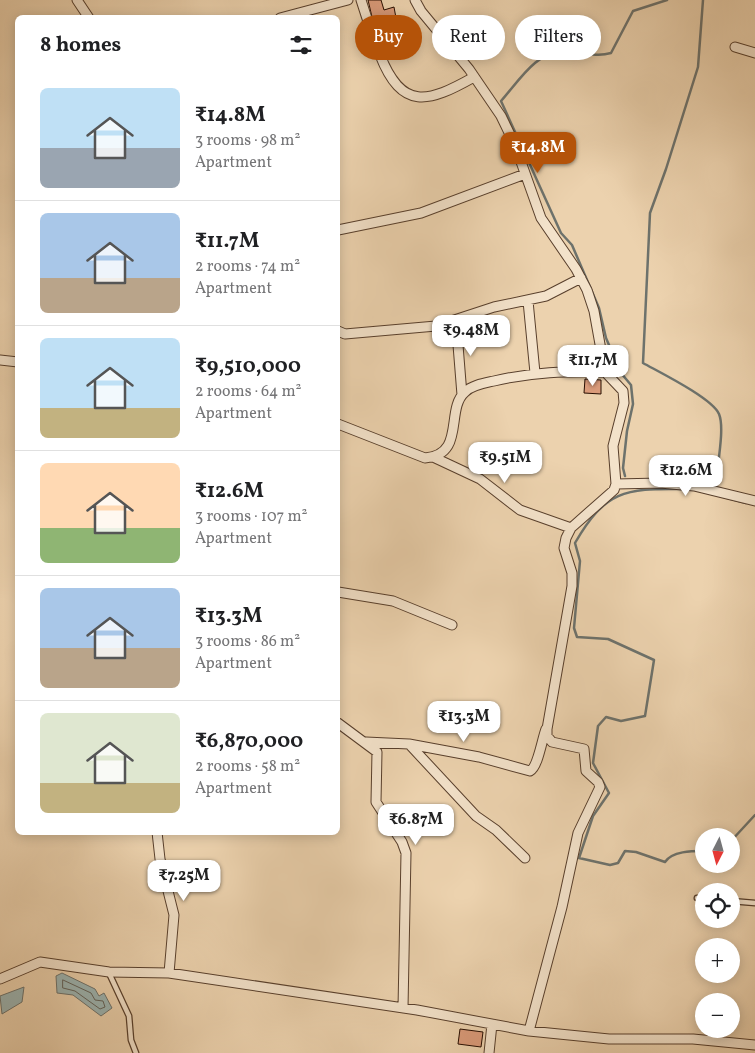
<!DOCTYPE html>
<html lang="en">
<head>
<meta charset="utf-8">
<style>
	body { margin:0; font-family:Vollkorn,serif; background:#f2f2f2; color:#202124; height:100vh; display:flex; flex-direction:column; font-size:19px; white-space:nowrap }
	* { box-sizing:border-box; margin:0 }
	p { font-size:16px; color:#757577 }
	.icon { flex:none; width:28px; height:28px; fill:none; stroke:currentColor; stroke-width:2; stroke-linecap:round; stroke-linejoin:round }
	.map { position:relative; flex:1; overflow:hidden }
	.details { position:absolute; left:15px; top:15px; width:325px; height:820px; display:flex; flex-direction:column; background:#fff; border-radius:8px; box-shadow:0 2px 12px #0003 }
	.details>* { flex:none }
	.hud { position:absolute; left:355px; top:15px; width:325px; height:45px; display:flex; gap:10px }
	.needle { width:32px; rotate:186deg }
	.buttons { position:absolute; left:695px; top:828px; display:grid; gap:10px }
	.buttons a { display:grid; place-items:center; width:45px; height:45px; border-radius:50%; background:#fff; box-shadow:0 2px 12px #0003; font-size:25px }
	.price { position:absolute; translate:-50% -42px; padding:0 11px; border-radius:10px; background:#fff; color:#222; font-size:16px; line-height:32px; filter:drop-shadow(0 1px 2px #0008) }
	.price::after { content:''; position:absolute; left:50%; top:30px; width:15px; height:11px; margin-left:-8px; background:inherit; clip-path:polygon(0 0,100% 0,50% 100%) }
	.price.active { background:#b45309; color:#fff }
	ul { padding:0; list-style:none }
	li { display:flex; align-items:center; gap:15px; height:125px; padding:0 25px }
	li+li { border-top:1px solid #e0e0e0 }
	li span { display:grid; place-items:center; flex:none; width:140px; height:100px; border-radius:8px; color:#555 }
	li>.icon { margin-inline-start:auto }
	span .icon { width:60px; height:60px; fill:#fffc; stroke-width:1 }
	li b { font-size:21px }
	h2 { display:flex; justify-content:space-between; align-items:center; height:60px; padding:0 25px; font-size:21px }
	.tag { padding:0 18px; border-radius:22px; background:#fff; box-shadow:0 2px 12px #0003; font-size:18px; line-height:45px }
	.tag.active { background:#b45309; color:#fff }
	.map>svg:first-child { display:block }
	.water { fill:#9cb5b3; stroke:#6d726c }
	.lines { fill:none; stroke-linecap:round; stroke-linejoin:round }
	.shore { stroke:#62625a; stroke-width:1 }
	.stream { stroke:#6d726c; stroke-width:2.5 }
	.building { fill:#da9b7a; stroke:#270e01 }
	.lane-casing { stroke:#583f2c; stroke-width:7 }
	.street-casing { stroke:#583f2c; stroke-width:11 }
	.lane { stroke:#f3e2ca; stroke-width:4.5 }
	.street { stroke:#f3e2ca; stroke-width:9 }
</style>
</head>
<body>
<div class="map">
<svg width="755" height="1053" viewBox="0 0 755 1053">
	<rect width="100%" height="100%" fill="#ecd2ae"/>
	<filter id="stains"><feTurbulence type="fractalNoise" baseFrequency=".004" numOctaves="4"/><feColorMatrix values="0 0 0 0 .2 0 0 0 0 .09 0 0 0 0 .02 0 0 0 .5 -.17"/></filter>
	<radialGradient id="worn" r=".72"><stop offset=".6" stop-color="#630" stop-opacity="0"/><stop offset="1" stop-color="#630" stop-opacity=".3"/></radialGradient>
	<path class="water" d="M62,973L95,989L99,996L104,993L112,1008L101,1016L73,995L57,993L56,976Z
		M24,987L22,1002L2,1014L0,996Z"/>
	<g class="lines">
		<path class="shore" d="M63,980L91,993L95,1000L103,1001L105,1007L100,1009L75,991L63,988Z"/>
		<path class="stream" d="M703,0L698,67L666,169L650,213L643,363C659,372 712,398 719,414C725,428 717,466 716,483
			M625,476L623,468L627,431L633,404L631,385L621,373L606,338L599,308L572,245L561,233L501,101C518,82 537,50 566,50C582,51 594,58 611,53L633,11L667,0
			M681,489C625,488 605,491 575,543L580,561L574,628L577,637L608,639L654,660L645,716L621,721L606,717L598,726L593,763L609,793L593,816L579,858L610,865L618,863L625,851L636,852L665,862C672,851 692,851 704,851
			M720,496L746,503
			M731,841L755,815"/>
	</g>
	<path class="building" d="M368,0H381L384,10L394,7L396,18L384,21L387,36L377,38Z
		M585,379L601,380V394L584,393Z
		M460,1029L483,1032L481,1047L458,1044Z"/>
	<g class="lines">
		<g class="lane-casing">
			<path id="lane" d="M697,898L704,899
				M731,901L755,903
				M109,973L129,1016L131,1040L136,1053"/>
		</g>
		<g class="street-casing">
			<path id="street" d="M77,0L89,18
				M361,0C367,19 373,37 380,55C402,111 428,103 474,77
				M415,0L421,11L469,69L501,116L515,145L541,218L576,269L587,290L594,311L605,372L623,391L624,403L613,446L616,484L614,490L571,528L566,538L564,548L572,573V586L547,729V736L552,742L584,749L586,771L598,782L600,787L578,833L562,907L529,1031
				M280,18L348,0
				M735,47L755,53
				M338,230L421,213L525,174
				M528,301L535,373
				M456,320L462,395
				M338,331L345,334L436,326L494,307L546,296L581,278
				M0,360L18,362
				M338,424L425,458C466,455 445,409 465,392C472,385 485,383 494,381C532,372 567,371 605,372
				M433,457L480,479L520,510L571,528
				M616,484L660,483L694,486L755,501
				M338,592L393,601L452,625
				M338,723L377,752L376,802L402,842L406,853L403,1008
				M366,742L409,744L479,757L530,771C538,767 542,739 546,729
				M409,744L476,816L496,830L525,858
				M157,832L160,859L174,915L169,973
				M0,979L40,962L109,972L169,973L417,1010L529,1031L609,1039H693L755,1045
				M489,1053L492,1024"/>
		</g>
		<use href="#lane" class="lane"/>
		<use href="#street" class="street"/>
	</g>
	<rect width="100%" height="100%" filter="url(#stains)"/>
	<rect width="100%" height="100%" fill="url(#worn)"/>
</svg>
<div class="buttons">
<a><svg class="needle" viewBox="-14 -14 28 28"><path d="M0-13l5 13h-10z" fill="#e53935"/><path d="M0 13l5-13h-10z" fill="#757577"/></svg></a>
<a><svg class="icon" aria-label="locate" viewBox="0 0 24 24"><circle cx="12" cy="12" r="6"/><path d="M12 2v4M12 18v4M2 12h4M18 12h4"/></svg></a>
<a>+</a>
<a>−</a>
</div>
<b class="price active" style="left:538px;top:174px">₹14.8M</b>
<b class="price" style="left:471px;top:357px">₹9.48M</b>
<b class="price" style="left:593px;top:387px">₹11.7M</b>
<b class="price" style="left:505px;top:484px">₹9.51M</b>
<b class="price" style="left:686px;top:497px">₹12.6M</b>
<b class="price" style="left:464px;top:743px">₹13.3M</b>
<b class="price" style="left:416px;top:846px">₹6.87M</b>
<b class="price" style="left:184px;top:902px">₹7.25M</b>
<div class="hud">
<a class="tag active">Buy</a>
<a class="tag">Rent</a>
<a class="tag">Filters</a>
</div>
<section class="details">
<h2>8 homes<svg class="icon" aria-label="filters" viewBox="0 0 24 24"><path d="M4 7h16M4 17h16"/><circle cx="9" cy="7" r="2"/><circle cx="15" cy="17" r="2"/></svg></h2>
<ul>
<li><span style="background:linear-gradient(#bfe0f5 60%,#9aa5b1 0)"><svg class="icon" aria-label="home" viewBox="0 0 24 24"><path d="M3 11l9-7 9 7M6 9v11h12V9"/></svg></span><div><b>₹14.8M</b><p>3 rooms · 98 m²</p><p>Apartment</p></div></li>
<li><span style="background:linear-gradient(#a9c7e8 65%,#b9a48a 0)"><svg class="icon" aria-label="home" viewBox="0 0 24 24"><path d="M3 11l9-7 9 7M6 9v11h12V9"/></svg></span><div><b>₹11.7M</b><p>2 rooms · 74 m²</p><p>Apartment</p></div></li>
<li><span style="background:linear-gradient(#bfe0f5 70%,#c2b280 0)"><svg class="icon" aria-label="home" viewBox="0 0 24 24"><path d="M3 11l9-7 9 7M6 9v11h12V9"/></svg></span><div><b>₹9,510,000</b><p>2 rooms · 64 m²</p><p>Apartment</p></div></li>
<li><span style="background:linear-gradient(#ffd9b3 65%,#8fb573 0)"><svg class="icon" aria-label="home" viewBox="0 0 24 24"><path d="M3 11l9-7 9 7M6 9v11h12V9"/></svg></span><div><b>₹12.6M</b><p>3 rooms · 107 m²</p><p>Apartment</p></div></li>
<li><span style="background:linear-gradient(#a9c7e8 60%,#b9a48a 0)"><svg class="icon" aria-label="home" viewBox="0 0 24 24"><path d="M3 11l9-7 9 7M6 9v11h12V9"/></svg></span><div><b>₹13.3M</b><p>3 rooms · 86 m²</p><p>Apartment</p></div></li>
<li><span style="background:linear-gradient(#dfe7d0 70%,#c2b280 0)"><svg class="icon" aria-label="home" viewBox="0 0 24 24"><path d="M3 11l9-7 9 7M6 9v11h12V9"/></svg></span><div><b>₹6,870,000</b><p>2 rooms · 58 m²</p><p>Apartment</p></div></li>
</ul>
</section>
</div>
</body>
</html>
